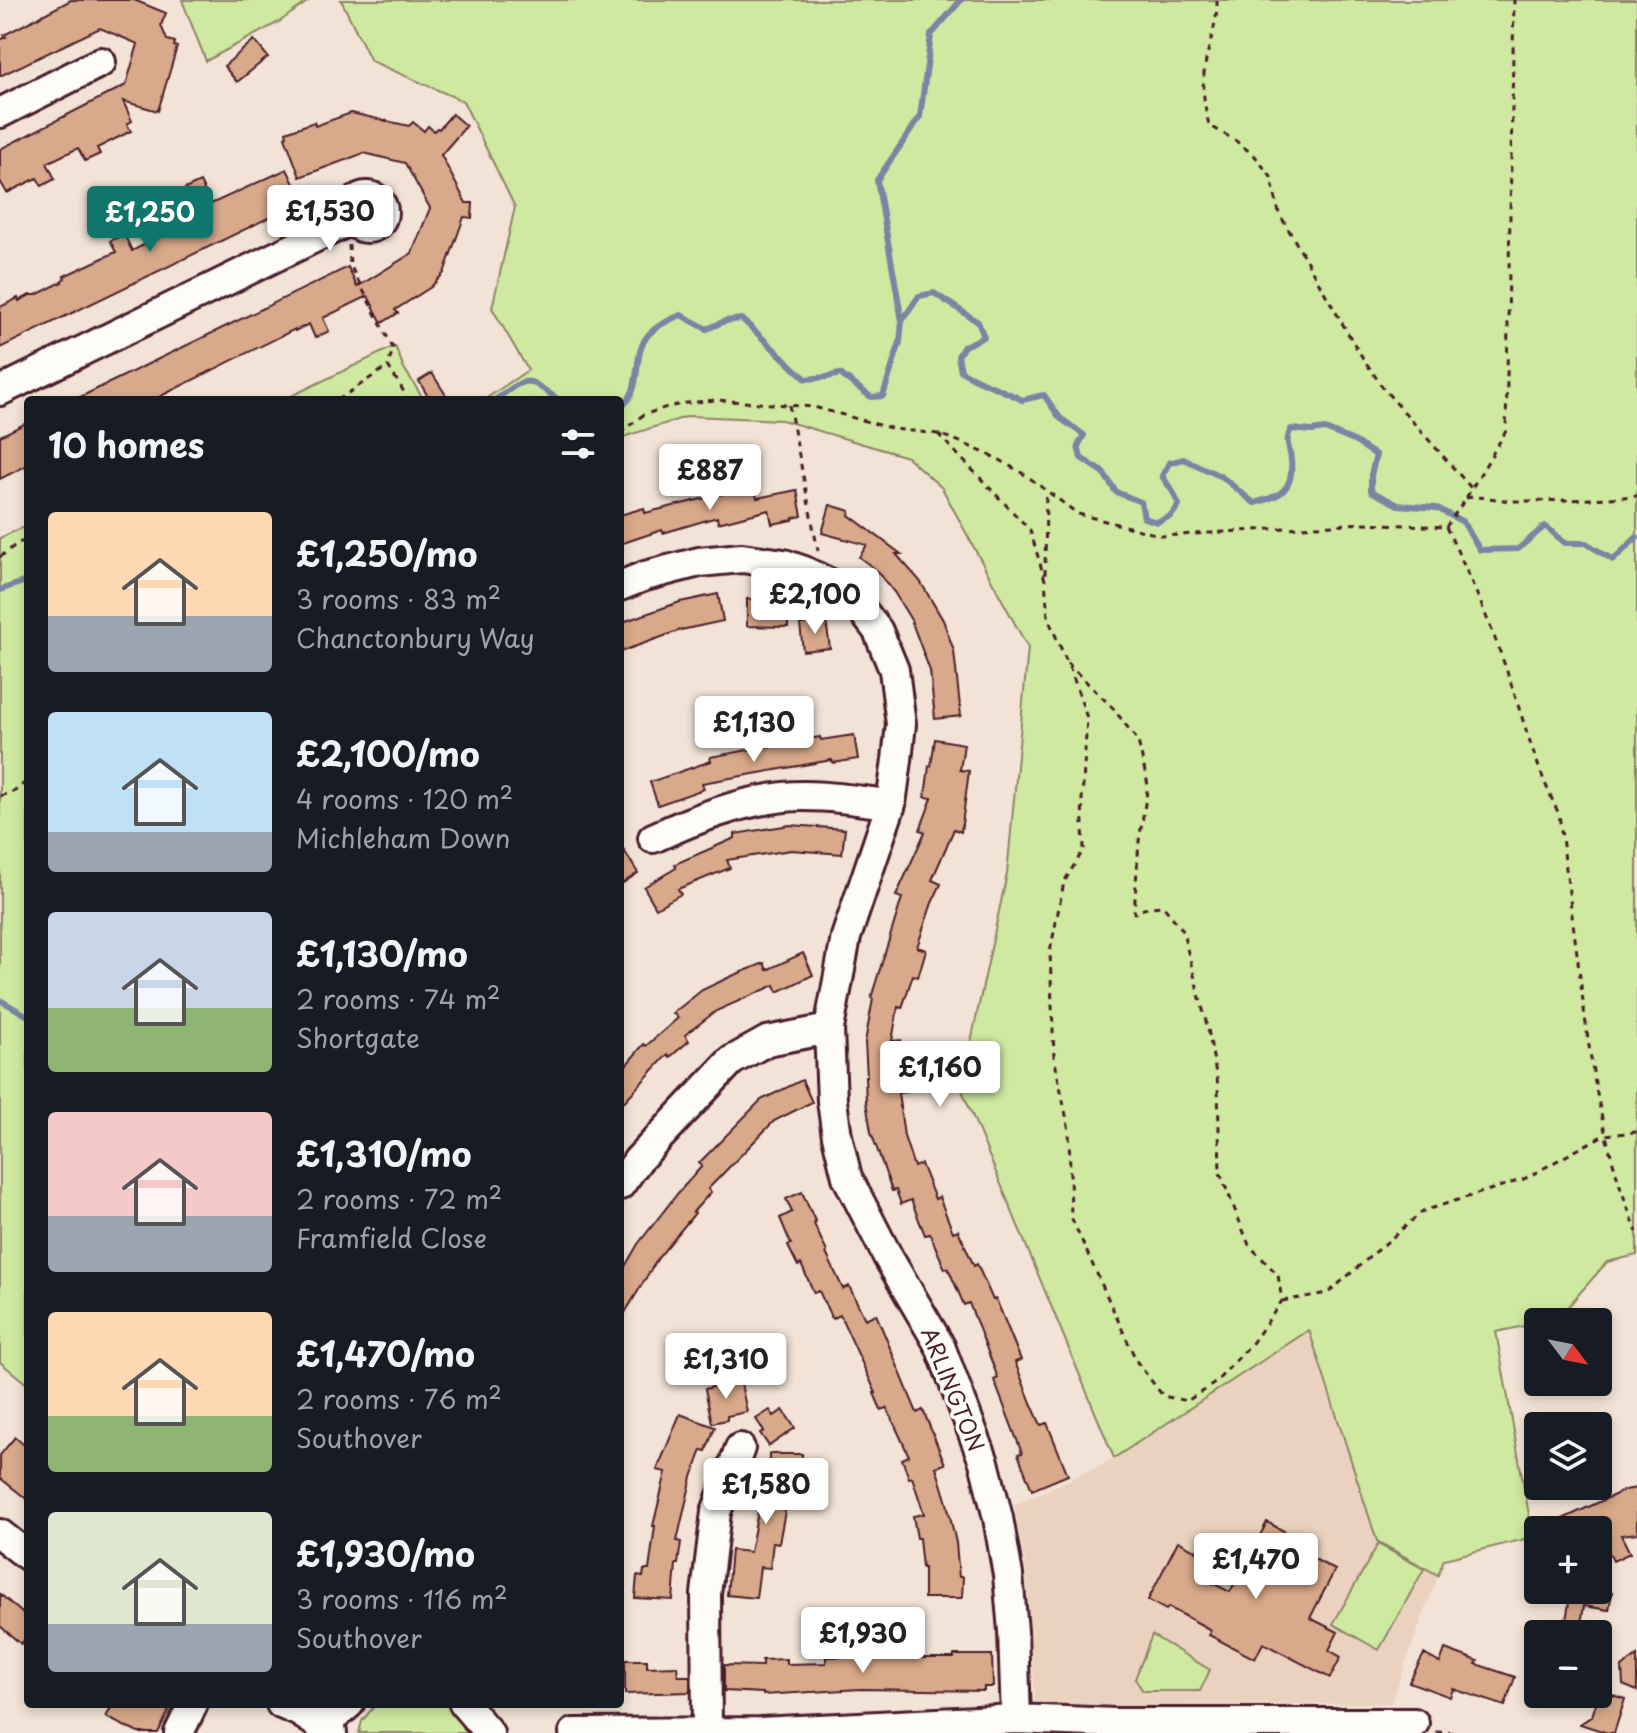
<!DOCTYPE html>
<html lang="en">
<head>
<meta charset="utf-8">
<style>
	body { margin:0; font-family:"Playpen Sans",sans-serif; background:#242831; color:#f1f3f6; height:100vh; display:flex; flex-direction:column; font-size:30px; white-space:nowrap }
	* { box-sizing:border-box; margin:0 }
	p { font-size:26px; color:#9ea1a6 }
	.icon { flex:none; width:44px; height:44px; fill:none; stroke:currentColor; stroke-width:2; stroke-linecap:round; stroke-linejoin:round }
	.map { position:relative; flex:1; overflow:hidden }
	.side { position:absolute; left:24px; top:396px; width:600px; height:1312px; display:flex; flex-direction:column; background:#171b24; border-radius:8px; box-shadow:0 4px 12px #0003 }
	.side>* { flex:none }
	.needle { width:52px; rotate:122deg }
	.tools { position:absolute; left:1524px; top:1308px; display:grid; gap:16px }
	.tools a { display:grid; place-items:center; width:88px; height:88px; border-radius:8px; background:#171b24; box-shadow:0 4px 12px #0003; font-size:40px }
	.price { position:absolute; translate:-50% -68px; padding:0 18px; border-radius:8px; background:#fff; color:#222; font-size:26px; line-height:52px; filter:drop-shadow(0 2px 4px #0008) }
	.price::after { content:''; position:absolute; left:50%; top:48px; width:24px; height:18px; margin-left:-12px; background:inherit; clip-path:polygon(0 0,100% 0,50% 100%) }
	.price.selected { background:#0f766e; color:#fff }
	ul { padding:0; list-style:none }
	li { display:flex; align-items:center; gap:24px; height:200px; padding:0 24px }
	li span { display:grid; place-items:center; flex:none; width:224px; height:160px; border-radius:8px; color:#555 }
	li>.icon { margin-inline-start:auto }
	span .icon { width:96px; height:96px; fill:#fffc; stroke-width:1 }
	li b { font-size:34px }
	h2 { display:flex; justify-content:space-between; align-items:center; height:96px; padding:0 24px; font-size:34px }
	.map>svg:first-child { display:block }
	.built { fill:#ead2bf }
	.green { fill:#cfe9a0; stroke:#8c8466; stroke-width:2 }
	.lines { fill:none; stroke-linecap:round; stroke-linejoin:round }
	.stream { stroke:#7985a4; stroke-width:6 }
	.building { fill:#d8a98a; stroke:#4a1f2b; stroke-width:2 }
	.minor-casing { stroke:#4a1f2b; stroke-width:34 }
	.path { stroke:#4a1f2b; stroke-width:3; stroke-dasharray:6 6; stroke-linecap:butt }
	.minor { stroke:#fdfcf7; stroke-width:28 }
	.labels { text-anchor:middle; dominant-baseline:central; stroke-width:7; stroke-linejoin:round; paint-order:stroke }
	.street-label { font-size:22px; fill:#4a1f2b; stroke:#fdfcf7 }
</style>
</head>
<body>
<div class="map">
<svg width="1637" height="1733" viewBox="0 0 1637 1733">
	<rect width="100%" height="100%" fill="#f2e3d6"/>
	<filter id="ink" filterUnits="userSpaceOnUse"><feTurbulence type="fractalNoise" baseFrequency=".0125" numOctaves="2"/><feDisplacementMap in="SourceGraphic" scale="16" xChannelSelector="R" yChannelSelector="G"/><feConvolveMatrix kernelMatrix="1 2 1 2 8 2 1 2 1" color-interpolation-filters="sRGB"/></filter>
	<g filter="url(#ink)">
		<path class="built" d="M1308,1330L1377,1541L1438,1575L1391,1703L1046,1707L1035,1700L1026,1570L1014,1505L1112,1460Z"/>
		<path class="green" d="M182,0H310L279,22L206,61Z
			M341,0H1637V1255L1607,1262L1557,1319L1496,1332L1533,1537L1444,1559L1438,1575L1377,1541L1309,1330L1114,1458L961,1088L1007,874L1028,648L942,488L907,457L782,420L689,416L620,438V400H484L528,370L492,308L515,207L463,101L371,61Z
			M395,346L404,368L424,400H283Z
			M28,525V1385L0,1362V538Z
			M1378,1544L1424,1569L1379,1650L1333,1624Z
			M1152,1635L1210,1670L1200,1691H1143L1135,1679Z
			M376,1704H446L460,1720L466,1733H359L362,1721Z"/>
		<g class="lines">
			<path class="stream" d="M902,321L877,180L920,117L931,35L961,0
				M495,400C530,375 524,376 559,400
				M620,408C645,390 630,355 649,334C657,325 671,319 681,315L707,329L725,321L742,319L806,379L827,377L840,374L871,397L883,396L900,342L902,321L919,296L934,293L978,322L984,337L964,346L958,356L961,371C980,383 1002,389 1022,400L1044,395L1060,418L1084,435L1078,446L1081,458L1103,472L1116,492L1141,502L1144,518L1157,522L1171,516L1179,505L1173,492L1162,476L1169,463L1184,459L1222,477L1254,503C1280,497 1294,490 1291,460C1290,446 1284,443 1291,429L1312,431L1325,429L1354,441L1376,455L1371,475V491L1398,505L1437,508L1463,522L1480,550L1518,549L1545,526L1565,543H1586L1613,560L1637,537
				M0,590L23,582H28
				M0,1000L28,1016"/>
		</g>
		<path class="building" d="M71,0H134L166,13L161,25L167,40L175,42L174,46L177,47L158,111L123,101L132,121L127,124L131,131L97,148L100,154L85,161L78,148L47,163L55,179L42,186L37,178L7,193L0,181V149L126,85L138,44L100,28L0,76V40L6,37L4,35Z
			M254,40L268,57L237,82L224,66Z
			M351,113L409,126L413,122L424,131L428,126L434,131L437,128L439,129L452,114L466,126L441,155L466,203H473L472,218L464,217L444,273L431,287L395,310L398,313L382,323L368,296L323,318L329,331L315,338L309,324L295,331V329L153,400H74L348,267L357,287L412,253L430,208L405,163L364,153L300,177L285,137L287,136L286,132L314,122L315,126Z
			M287,169L301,199L294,203L295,205L0,348V307L18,298L19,301L30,295H36L62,282L61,281L65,278L64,276L116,252L110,241L124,234L132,251L173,230L170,224L196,212L185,189L200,182L211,204Z
			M432,373L449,400H430L419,381Z
			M28,422V465L0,479V436Z
			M754,486L757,498L797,490L802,516L793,518V520L772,524L769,510L718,523L717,517L663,533L662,530L620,544V515L644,508L645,513Z
			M830,505L850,511L849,515L901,554H896L920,581L943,620L954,651L961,716L935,719L930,671L911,620L894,592L875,569L859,557L867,545L822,533Z
			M718,594L723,621L681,630L620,652V623L680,602Z
			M747,599L789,600L788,627L747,626Z
			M826,621L830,648L803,651L800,624Z
			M854,735L858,759L833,763L832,760L702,783L704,789L658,805L650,782L711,761L710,757L820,737L821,740Z
			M935,739L964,744L960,770L969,771L961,832L954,829L932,880L941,884L932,903L917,947L926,950L918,977L913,975L902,1008L898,1007L892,1041L901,1040L903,1074H908V1092L898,1093L904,1136L914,1167L921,1164L935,1199L939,1197L953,1232L958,1230L974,1266L977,1264L993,1300L996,1299L1021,1360L1015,1362L1032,1405L1041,1425L1047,1423L1068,1475L1032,1490L1018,1454L1022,1453L994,1380L998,1378L969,1303L964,1305L948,1268L945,1269L930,1234L925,1235L911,1200L901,1204L896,1190L892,1191L871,1132L866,1102L865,1076H867L865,1042L873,999L871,998L902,898L896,896L925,832L920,830L932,798L925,797L929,766H931Z
			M790,825L845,829L842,854L791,850L727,860L730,868L678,889L681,894L656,908L644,887L676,868L675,864L735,838V834Z
			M620,844L638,873L620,885Z
			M803,953L813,975L778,992L775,985L716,1011L685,1035L689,1041L670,1057L668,1054L620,1106V1072L644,1044L646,1046L678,1018L673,1013L702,990L732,976L764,963L767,970Z
			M802,1080L812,1102L774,1121L708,1189L711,1192L693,1212L695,1213L658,1258L620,1321V1275L638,1244L678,1193L702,1166L699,1163L761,1100Z
			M802,1192L816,1223L814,1224L827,1252L826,1253L843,1289L849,1286L865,1319L876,1314L917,1413L923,1410L945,1464L936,1467L947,1503L956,1543L959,1577H963L962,1598H924V1568H922L919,1538H917L913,1516L924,1514L912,1477L909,1478L902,1459L909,1456L887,1408L881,1410L874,1393H876L840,1315L832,1319L819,1291L814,1293L801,1264L798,1266L788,1246L791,1244L780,1218L792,1212L786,1199Z
			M740,1379L747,1412L727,1416V1420L712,1423L705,1389Z
			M770,1410L774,1416L783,1410L795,1428L769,1446L760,1433L764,1431L756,1419Z
			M680,1414L715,1427L706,1451L702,1450L692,1477L685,1506L677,1541L681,1542L678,1564H676L673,1600L635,1598L637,1576L643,1577L644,1570H649L655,1526H653L666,1472L657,1470Z
			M15,1437L28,1448V1500L0,1478V1455Z
			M769,1454H802V1489L789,1490L779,1543L773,1542L770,1568L760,1567L756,1598L727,1595L731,1550L750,1552L761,1496L769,1497Z
			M1637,1488V1533L1621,1535L1630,1553L1613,1561L1604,1541L1598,1543V1530H1539L1625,1490Z
			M1267,1522L1291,1535L1286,1544L1335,1570L1310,1618L1338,1632L1329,1650L1341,1657L1330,1678L1263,1643L1255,1659L1209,1635L1211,1630L1187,1617L1168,1607L1166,1610L1148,1600L1178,1541L1210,1558L1200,1577L1230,1592Z
			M1571,1590H1600L1612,1592L1609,1610L1584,1606L1580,1629L1565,1627Z
			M0,1594L28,1618V1635L21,1644L0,1626Z
			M1445,1649L1478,1661L1476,1664L1515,1677L1505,1706L1453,1689L1450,1697L1409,1682L1424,1654L1440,1663Z
			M913,1655V1658H954V1655H992L993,1687H984V1691L861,1689L763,1695V1693L724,1691V1665L762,1666V1660L786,1659V1664L826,1663V1657Z
			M1637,1656V1691L1623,1685L1622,1667Z
			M625,1660H647V1667L677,1666L678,1676H690V1692L625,1694Z
			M1600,1691L1625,1699L1614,1733H1608L1580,1724L1592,1716Z
			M113,1704H156L169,1711L158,1733H138L106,1717Z"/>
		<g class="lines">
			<g class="minor-casing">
				<path id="minor" d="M0,113L101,62
					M351 212a16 16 0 1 1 32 0a16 16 0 1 1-32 0Z
					M0,391L353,219
					M620,586L645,576L699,562L742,558L784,564L804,571L833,585L856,602L878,631L894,670L901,724L897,760L891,804L846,937L829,1029L832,1101L837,1136L847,1177L888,1257L940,1346L984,1462L998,1518L1008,1575L1013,1631L1016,1719
					M653,838C695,819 738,802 784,797C815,793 859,801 891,804
					M620,1185L638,1160L731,1061L767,1041L829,1029
					M0,1534L28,1556
					M281,1704L298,1711L332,1733
					M464,1704L489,1733
					M326,1728L334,1717L349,1704
					M707,1732L706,1594L716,1512L740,1448
					M179,1733L193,1704
					M574,1733L760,1732L1016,1719L1115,1723H1414"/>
			</g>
			<path class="path" d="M1217,0C1218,26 1206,49 1204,74C1202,92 1205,108 1209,125L1236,141L1255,156L1271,177L1279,213L1357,349L1383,388L1472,489
				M349,245L350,265L393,348L388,366L409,400
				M338,400L388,366
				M789,405L818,551
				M620,433L643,415L667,407L687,403L716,400L814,407L894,429L938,434L958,441L1000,460L1027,476L1078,514L1163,536L1363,523L1446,527
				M938,434L1030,530L1045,580L1048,618L1072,674L1087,718L1082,800L1084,849L1064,882L1050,952L1054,1057L1069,1130L1071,1217L1137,1362L1163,1396L1187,1401L1215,1383L1253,1342L1282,1301L1278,1275L1249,1245L1220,1173L1218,1085L1208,1029L1182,929L1163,906L1149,907L1134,913L1139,841L1148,785L1138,741L1113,708L1067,663
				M1466,498C1484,495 1499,501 1517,501C1557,501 1597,499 1637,496
				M1446,527C1468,573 1487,615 1504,663C1522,714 1535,766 1559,814C1566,869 1573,923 1580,977C1591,1068 1602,1146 1637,1232
				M1446,527L1466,498L1506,431L1514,0
				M0,557L18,543L28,540
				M1045,575L1046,491
				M0,796L15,791L28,780
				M1282,1301L1328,1293L1423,1211L1524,1179L1604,1135L1637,1132
				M1436,1732L1464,1733"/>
			<use href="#minor" class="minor"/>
		</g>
	</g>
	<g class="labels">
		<g class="street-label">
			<text transform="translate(954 1389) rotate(68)">ARLINGTON</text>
		</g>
	</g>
</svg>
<div class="tools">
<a><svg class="needle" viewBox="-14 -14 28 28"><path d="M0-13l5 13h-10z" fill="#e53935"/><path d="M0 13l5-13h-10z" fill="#9ea1a6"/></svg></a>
<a><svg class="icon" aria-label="layers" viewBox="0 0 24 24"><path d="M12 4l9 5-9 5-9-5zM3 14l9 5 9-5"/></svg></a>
<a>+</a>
<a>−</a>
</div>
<b class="price" style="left:330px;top:253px">£1,530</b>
<b class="price selected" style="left:150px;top:254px">£1,250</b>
<b class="price" style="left:710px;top:512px">£887</b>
<b class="price" style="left:815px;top:636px">£2,100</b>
<b class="price" style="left:754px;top:764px">£1,130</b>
<b class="price" style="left:940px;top:1109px">£1,160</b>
<b class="price" style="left:726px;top:1401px">£1,310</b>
<b class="price" style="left:766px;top:1526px">£1,580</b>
<b class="price" style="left:1256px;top:1601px">£1,470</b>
<b class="price" style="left:863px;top:1675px">£1,930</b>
<section class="side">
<h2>10 homes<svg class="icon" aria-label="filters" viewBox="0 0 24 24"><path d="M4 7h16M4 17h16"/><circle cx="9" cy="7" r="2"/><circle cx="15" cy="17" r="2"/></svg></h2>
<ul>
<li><span style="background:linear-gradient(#ffd9b3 65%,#9aa5b1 0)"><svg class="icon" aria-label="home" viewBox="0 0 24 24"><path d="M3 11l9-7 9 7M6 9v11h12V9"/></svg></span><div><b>£1,250/mo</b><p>3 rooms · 83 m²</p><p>Chanctonbury Way</p></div></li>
<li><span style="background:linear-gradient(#bfe0f5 75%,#9aa5b1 0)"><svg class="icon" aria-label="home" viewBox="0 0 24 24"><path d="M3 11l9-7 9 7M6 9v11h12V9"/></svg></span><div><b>£2,100/mo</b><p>4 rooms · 120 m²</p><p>Michleham Down</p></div></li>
<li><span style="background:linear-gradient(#c9d6e8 60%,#8fb573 0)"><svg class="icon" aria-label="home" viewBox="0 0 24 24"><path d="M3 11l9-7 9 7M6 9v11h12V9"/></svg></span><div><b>£1,130/mo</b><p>2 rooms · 74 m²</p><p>Shortgate</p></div></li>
<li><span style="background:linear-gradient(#f6c9c9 65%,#9aa5b1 0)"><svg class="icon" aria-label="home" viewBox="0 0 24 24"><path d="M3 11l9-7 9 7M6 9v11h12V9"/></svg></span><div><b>£1,310/mo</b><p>2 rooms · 72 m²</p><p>Framfield Close</p></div></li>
<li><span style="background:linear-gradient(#ffd9b3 65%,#8fb573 0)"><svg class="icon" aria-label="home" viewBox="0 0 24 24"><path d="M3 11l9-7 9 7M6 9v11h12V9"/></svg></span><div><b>£1,470/mo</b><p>2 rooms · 76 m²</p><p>Southover</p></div></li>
<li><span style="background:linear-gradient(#dfe7d0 70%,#9aa5b1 0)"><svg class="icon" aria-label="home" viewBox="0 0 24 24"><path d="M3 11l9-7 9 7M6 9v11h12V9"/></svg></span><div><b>£1,930/mo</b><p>3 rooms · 116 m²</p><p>Southover</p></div></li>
</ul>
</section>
</div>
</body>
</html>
